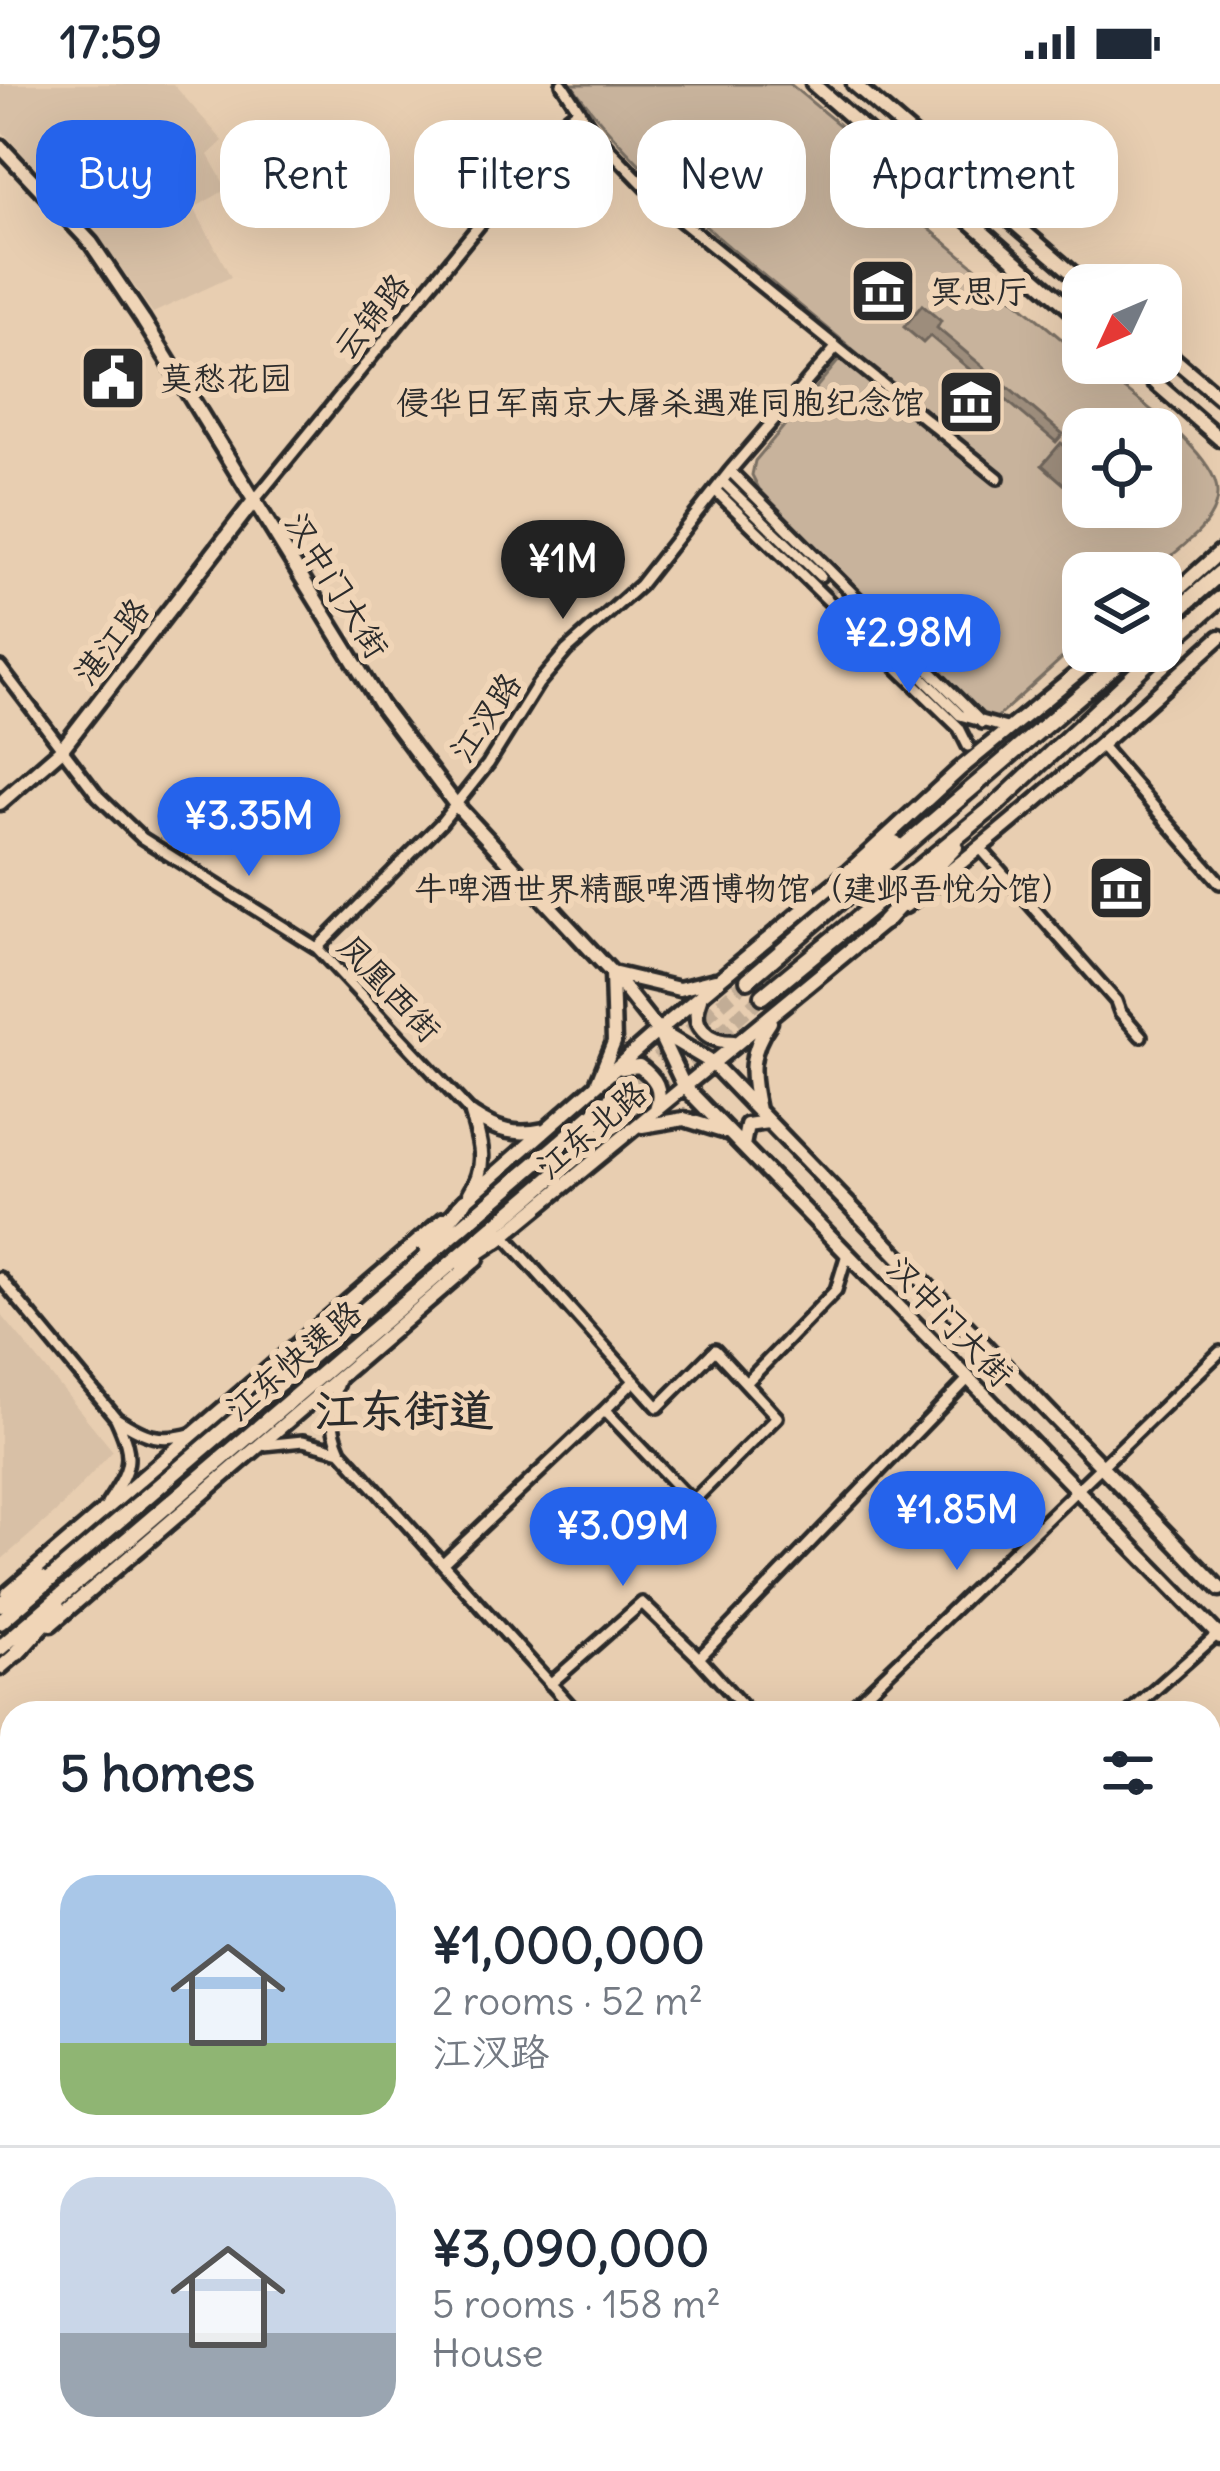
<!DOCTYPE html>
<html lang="en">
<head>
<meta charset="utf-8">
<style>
	body { margin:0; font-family:Delius,"LXGW WenKai TC",sans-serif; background:#f6f6f7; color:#1f2937; height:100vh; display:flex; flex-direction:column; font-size:45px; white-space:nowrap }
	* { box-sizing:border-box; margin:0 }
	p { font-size:39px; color:#747a83 }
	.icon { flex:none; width:66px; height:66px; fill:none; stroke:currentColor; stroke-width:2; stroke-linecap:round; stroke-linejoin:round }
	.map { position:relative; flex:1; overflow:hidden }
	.drawer { position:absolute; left:0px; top:1617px; width:1221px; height:771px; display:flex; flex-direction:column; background:#fff; border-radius:36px 36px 0 0; box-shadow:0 12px 48px #0002 }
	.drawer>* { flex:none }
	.hud { position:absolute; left:36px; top:36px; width:1149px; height:108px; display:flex; gap:24px }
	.needle { width:78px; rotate:226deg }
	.controls { position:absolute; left:1062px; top:180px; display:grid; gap:24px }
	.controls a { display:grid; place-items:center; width:120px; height:120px; border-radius:24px; background:#fff; box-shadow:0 12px 48px #0002; font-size:60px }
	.price { position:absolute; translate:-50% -102px; padding:0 27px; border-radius:42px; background:#2563eb; color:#fff; font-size:39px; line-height:78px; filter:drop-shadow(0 3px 6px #0008) }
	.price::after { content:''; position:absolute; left:50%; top:72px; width:36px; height:27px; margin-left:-18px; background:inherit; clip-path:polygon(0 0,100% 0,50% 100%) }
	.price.selected { background:#222; color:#fff }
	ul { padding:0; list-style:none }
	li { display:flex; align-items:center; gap:36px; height:300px; padding:0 60px }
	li+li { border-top:3px solid #e0e1e3 }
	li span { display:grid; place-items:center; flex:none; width:336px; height:240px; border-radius:36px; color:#555 }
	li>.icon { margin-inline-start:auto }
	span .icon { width:144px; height:144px; fill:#fffc; stroke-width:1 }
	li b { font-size:51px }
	h2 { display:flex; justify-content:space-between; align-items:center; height:144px; padding:0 60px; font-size:51px }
	.pill { padding:0 42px; border-radius:36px; background:#fff; box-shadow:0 12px 48px #0002; font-size:42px; line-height:108px }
	.pill.selected { background:#2563eb; color:#fff }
	.status { display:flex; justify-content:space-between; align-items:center; height:84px; padding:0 60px; background:#fff; direction:ltr }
	.status svg { height:33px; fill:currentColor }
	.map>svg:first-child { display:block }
	.built { fill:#d8c0a6 }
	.green { fill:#c8b39c; stroke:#7a6f64; stroke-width:3; fill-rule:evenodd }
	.water { fill:#9d8d7c; stroke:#6f665c; stroke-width:3 }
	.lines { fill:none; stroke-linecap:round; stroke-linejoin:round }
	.minor-tunnel { stroke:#c2ad96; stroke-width:9; stroke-dasharray:9 4.5; stroke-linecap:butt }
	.highway-tunnel { stroke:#c2ad96; stroke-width:14; stroke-dasharray:14 7; stroke-linecap:butt }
	.minor-casing { stroke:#2b2b2b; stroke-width:18 }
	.major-casing { stroke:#2b2b2b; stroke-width:21 }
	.highway-casing { stroke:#2b2b2b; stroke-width:22 }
	.minor { stroke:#f0d5b7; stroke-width:9 }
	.major { stroke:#f0d5b7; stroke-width:12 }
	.highway { stroke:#f0d5b7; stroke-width:14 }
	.labels { text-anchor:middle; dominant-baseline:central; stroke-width:12; stroke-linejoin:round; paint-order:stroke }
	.poi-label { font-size:33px; fill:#2b2b2b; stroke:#f0d5b7; text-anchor:start }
	.street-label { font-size:33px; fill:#2b2b2b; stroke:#f0d5b7 }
	.district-label { font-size:45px; font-weight:bold; fill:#2b2b2b; stroke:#f0d5b7 }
</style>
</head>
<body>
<div class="status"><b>17:59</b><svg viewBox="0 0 49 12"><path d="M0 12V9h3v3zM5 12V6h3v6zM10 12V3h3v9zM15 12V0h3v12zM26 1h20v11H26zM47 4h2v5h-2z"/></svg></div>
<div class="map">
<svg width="1220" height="2387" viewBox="0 0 1220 2387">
	<rect width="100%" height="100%" fill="#e8ceb1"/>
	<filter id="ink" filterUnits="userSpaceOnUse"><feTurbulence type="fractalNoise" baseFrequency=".00833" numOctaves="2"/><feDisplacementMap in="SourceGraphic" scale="24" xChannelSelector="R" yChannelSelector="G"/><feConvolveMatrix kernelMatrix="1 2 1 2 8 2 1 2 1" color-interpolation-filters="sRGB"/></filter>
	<g filter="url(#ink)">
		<path class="built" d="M0,0H173L223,57L208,71L227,105L194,124L231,193L153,229L100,154L0,45Z
			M0,1229L113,1367L55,1429L0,1477Z"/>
		<path class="green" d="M571,0H790L902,93L890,112L1083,273V279H1091C1122,305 1217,367 1217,408C1218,426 1204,444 1191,455C1147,496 1140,489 1083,489V555L993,637L982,631L759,405L752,391L755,377L850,263C753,181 647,104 571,0ZM1083,345H1161V423H1083Z"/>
		<path class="water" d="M922,221L941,237L937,244L1063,350L1056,358L930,252L923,259L904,243Z
			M1061,359L1076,371L1068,381L1083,394V417L1042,381Z"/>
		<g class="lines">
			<path class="minor-tunnel" d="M820,492L891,562"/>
			<path class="highway-tunnel" d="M610,1016L748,896
				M624,1032L763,912"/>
			<g class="minor-casing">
				<path id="minor" d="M562,0L593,48L669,127L998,394
					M730,387L982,639
					M722,397L820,492
					M715,406L959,644L968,662
					M253,418L565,36L578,26
					M891,562L960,631L1010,645
					M0,583L98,712L142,754L317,864L472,1030
					M1102,663L1220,799
					M981,765L1116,917L1120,928L1141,952
					M317,864L441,739L488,680L538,600L567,566L640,501L730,387L835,265
					M0,1194L116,1334C135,1375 131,1383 107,1420
					M339,1296C329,1320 330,1343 341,1367L577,1629
					M747,1298L836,1206L847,1170
					M605,1326L633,1298
					M116,1334C145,1353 160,1359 193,1349
					M264,1361L303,1357L341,1367
					M443,1479L605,1326L692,1418L777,1333L715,1266L658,1323L504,1151
					M550,1600L642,1519L699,1574
					M749,1629L699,1574L968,1295
					M846,1629L1220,1268
					M1129,1629L1220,1548
					M1209,1999L1220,1990
					M1209,2346L1220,2359
					M215,2387L226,2376
					M765,2387L778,2376"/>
			</g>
			<g class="major-casing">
				<path id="major" d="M813,0L1083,236
					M854,0L1086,201
					M0,62L91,159L143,236L380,620L456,721L612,889L658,947L684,1002L1220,1553
					M1161,264L1220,314
					M1133,279L1220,355
					M1161,521L1220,468
					M0,719L61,666L253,418
					M905,822C1016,739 1117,646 1220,553
					M700,915C689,942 707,958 734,958
					M659,947L711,978L1220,1505
					M622,984L639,982C656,994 663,1005 656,1025
					M597,1000L614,958L612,889L679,905L715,896
					M758,1026C750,990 748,969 770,938
					M473,1031C497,1047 516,1052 544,1046
					M642,1042L684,1035L726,1048
					M743,1062L747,1041L768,1038
					M470,1109C488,1081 481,1060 472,1030
					M459,1122L658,947L846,790L960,685L1104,567
					M497,1157L889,834
					M8,1509L444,1135
					M51,1540L477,1175
					M0,1584L22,1565
					M0,1832L12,1846
					M466,2376L476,2387
					M484,2376L494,2387"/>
			</g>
			<g class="highway-casing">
				<path id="highway" d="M1161,541L1220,489
					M1161,566L1220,515
					M846,790L895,759
					M884,838L955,763
					M748,896L1132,567
					M763,912L997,720L1160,567
					M426,1163L465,1117
					M462,1179L504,1151
					M0,1520L41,1494
					M0,1538L610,1016
					M0,1564L624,1032
					M17,1569L58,1524"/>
			</g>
			<use href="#minor" class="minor"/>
			<use href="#major" class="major"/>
			<use href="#highway" class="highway"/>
		</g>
	</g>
	<defs>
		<g id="museum-square" transform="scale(3.45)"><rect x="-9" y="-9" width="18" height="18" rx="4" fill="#2b2b2b" stroke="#f0d5b7"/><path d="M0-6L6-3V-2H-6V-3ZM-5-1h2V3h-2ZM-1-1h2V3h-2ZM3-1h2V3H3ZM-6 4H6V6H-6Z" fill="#fff"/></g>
		<g id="civic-square" transform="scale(3.45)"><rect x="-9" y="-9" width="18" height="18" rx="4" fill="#2b2b2b" stroke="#f0d5b7"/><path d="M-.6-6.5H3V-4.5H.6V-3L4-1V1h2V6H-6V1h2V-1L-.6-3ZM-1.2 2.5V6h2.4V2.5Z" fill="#fff"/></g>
	</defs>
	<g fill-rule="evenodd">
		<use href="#museum-square" x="883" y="207"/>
		<use href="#civic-square" x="113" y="294"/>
		<use href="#museum-square" x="971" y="318"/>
		<use href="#museum-square" x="1121" y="804"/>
	</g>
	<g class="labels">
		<g class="poi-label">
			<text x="930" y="207">冥思厅</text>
			<text x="160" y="294">莫愁花园</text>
			<text x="924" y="318" text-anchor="end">侵华日军南京大屠杀遇难同胞纪念馆</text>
			<text x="1074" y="804" text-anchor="end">牛啤酒世界精酿啤酒博物馆（建邺吾悦分馆）</text>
		</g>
		<g class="street-label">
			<text transform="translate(371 232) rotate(-51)">云锦路</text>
			<text transform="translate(337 501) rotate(58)">汉中门大街</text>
			<text transform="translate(111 557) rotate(-52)">湛江路</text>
			<text transform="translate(485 633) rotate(-56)">江汊路</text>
			<text transform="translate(390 904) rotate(47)">凤凰西街</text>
			<text transform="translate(591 1045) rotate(-40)">江东北路</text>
			<text transform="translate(950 1237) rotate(46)">汉中门大街</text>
			<text transform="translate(293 1276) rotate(-40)">江东快速路</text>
		</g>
		<g class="district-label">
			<text x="404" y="1326">江东街道</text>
		</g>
	</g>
</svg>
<div class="controls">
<a><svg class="needle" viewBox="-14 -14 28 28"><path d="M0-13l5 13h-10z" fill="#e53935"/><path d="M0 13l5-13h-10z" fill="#747a83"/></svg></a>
<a><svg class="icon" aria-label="locate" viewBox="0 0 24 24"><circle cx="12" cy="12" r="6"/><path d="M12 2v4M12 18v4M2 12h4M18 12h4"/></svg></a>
<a><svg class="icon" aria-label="layers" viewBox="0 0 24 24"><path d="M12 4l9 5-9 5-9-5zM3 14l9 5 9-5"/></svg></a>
</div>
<b class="price selected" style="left:563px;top:538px">¥1M</b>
<b class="price" style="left:909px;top:612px">¥2.98M</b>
<b class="price" style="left:249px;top:795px">¥3.35M</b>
<b class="price" style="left:957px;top:1489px">¥1.85M</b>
<b class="price" style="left:623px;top:1505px">¥3.09M</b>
<div class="hud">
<a class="pill selected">Buy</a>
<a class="pill">Rent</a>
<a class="pill">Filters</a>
<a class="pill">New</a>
<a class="pill">Apartment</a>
</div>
<section class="drawer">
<h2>5 homes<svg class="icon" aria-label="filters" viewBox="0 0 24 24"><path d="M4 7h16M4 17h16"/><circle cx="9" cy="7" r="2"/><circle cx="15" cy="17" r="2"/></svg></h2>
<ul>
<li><span style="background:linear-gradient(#a9c7e8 70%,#8fb573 0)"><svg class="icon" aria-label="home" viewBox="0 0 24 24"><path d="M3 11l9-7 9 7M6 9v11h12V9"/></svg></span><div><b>¥1,000,000</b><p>2 rooms · 52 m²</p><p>江汊路</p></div></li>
<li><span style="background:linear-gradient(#c9d6e8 65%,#9aa5b1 0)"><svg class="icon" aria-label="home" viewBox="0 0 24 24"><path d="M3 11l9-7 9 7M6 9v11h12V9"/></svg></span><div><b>¥3,090,000</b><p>5 rooms · 158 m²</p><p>House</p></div></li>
</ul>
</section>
</div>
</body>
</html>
